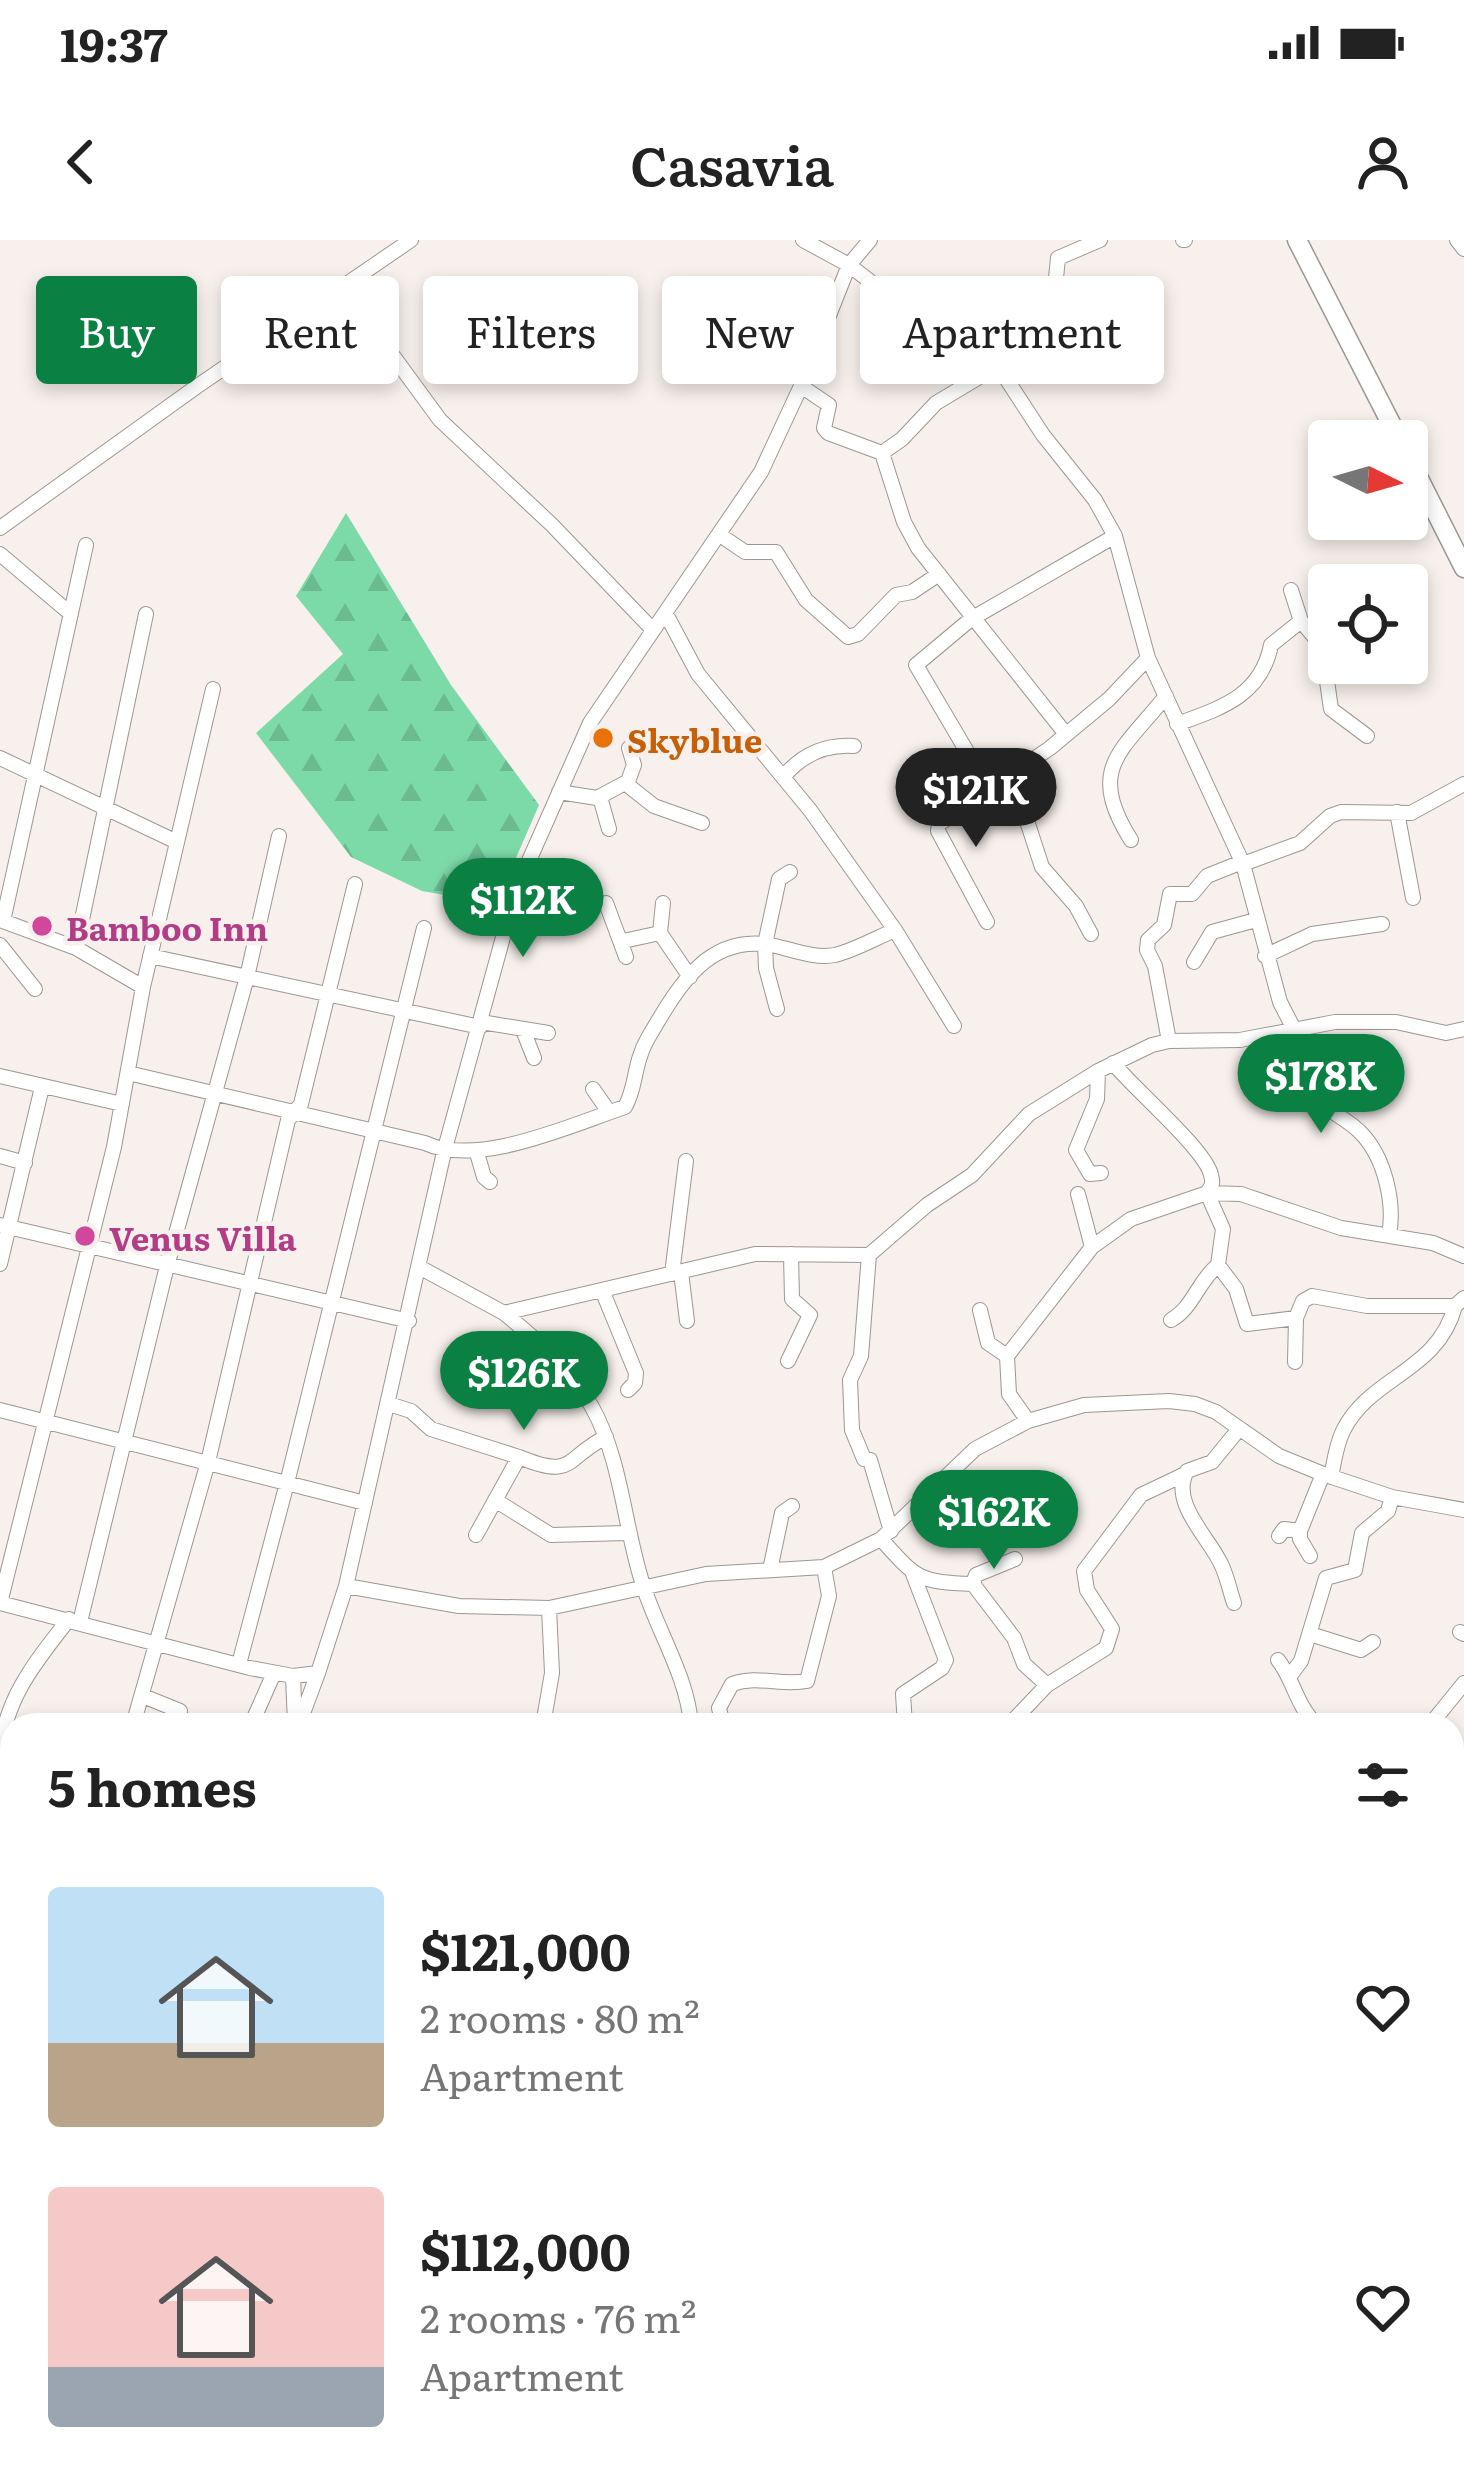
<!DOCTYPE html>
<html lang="en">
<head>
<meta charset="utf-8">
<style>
	body { margin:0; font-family:Literata,serif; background:#f6f6f6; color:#222; height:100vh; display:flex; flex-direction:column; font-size:45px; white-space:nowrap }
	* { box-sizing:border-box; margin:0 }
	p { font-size:39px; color:#767676 }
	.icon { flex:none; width:66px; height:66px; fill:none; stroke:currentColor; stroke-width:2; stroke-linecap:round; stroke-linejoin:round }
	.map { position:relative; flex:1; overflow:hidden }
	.side { position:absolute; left:0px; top:1473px; width:1464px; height:771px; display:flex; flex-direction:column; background:#fff; border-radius:36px 36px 0 0; box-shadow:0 6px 18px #0003 }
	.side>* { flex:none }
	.guide { position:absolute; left:36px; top:36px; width:1392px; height:108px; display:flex; gap:24px }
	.needle { width:78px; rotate:95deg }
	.buttons { position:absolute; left:1308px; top:180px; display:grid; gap:24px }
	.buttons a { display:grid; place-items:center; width:120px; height:120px; border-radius:12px; background:#fff; box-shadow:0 6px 18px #0003; font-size:60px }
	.price { position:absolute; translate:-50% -102px; padding:0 27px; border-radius:42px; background:#0b8043; color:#fff; font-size:39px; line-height:78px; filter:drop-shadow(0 3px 6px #0008) }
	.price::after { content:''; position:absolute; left:50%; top:72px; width:36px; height:27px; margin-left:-18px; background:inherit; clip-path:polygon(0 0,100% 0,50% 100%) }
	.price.selected { background:#222; color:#fff }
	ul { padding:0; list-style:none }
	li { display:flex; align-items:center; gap:36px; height:300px; padding:0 48px }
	li span { display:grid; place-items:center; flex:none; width:336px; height:240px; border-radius:12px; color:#555 }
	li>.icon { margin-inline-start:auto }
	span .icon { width:144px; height:144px; fill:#fffc; stroke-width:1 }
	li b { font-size:51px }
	h2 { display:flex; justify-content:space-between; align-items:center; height:144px; padding:0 48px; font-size:51px }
	.tag { padding:0 42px; border-radius:12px; background:#fff; box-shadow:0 6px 18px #0003; font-size:42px; line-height:108px }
	.tag.selected { background:#0b8043; color:#fff }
	.status { display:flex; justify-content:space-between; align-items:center; height:84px; padding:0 60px; background:#fff; direction:ltr }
	.status svg { height:33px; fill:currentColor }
	header { display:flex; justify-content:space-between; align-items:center; height:156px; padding:0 48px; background:#fff; font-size:54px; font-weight:600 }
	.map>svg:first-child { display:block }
	.forest { fill:url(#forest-firs) }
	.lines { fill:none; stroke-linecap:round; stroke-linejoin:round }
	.stream { stroke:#75a0ee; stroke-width:3 }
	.minor-casing { stroke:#9c9792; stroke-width:16 }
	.major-casing { stroke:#9c9792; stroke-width:21 }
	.minor { stroke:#fff; stroke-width:14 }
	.major { stroke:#fff; stroke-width:18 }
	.food-dot { fill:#e8710a; stroke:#f7f0ec; stroke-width:4.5 }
	.hotel-dot { fill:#d1479c; stroke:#f7f0ec; stroke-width:4.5 }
	.labels { text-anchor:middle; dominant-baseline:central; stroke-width:9; stroke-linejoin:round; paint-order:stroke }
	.food-label { font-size:33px; font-weight:bold; fill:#c56008; stroke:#f7f0ec; text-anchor:start }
	.hotel-label { font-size:33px; font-weight:bold; fill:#b23c85; stroke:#f7f0ec; text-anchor:start }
</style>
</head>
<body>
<div class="status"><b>19:37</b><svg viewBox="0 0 49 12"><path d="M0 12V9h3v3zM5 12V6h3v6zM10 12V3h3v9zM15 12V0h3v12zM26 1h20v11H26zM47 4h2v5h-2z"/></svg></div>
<header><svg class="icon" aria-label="back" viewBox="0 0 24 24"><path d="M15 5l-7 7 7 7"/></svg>Casavia<svg class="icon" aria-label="person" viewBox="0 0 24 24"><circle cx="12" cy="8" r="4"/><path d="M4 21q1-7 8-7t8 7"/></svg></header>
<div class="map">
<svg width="1464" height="2242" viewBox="0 0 1464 2242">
	<defs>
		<pattern id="forest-firs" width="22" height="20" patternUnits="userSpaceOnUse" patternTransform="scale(3)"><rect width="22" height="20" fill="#7cdaa8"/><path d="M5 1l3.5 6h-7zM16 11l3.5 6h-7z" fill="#6bba90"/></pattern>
	</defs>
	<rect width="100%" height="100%" fill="#f7f0ec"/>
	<path class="forest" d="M346,273L451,445L539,565L496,664L422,651L351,617L256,493L343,414L296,356Z"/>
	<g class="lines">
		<path class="stream" d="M190,2232L193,2242"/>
		<g class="minor-casing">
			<path id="minor" d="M803,0L849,25L898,63L960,86L983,103L1043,195L1095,260L1115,296L1148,418L1243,624L1280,762L1319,838L1316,855C1328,873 1347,878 1361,893C1385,918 1395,963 1389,995
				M1183,0H1185
				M1457,0L1464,9
				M1056,38L1058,18L1100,0
				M344,49L440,180L552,285L652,389
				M801,146L829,165L824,188L828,193L882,213L902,199L936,163L996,127
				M882,213L904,282L918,308L1065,493
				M0,288L196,147L411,0
				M720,295L745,312H776L806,360L848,397L858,394L896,355L912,352L939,334
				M0,314L71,374
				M1291,350L1301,381L1322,406L1331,469L1367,496
				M666,374L698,434L810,570L895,690L954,786
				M213,449L143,747L114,907L0,1363L250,1428L293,1436
				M1177,484C1221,468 1261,456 1271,405L1301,381
				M0,518L177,602
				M784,536C802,515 826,504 854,506
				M627,544L634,525L629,508
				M559,552L597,558L625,543L654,566L702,583
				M600,557L609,589
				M1397,572L1413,658
				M1131,600C1086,528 1121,512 1166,456
				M1243,624L1300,603L1330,576L1341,572L1411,573L1464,544
				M606,663L626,717
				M0,680L76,708L143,747
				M3,681L86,305
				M987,682L938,591L939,584L1050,508L1109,459L1148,418
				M660,693L690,737
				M1091,694L1076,666L1042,627L1027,581L969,515L916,425L971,379L1115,296
				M623,701L660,693L663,663
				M0,705L35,749
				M76,708L146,374
				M150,716L480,787
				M1265,716L1312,694L1382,684
				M1194,722L1212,692L1256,680
				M777,769L766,728L765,704L779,639L790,632
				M481,782L548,793
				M523,790L534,818
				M1169,801L1155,726L1147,710L1148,700L1164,685L1170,654H1192L1207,636L1242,622
				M1113,823C1133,848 1206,910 1211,935C1214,945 1211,946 1207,953L1223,989L1218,1025L1236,1049L1247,1084L1296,1078L1303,1061L1312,1056L1367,1066H1455L1464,1058
				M1098,831L1097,859L1076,910L1090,934L1101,933
				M128,833L425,903C478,928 571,885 625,867C637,846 633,824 648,798C677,749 706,694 771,705C791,709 814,719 835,715C855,710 876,698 895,690
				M0,836L122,864
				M593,849L609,872
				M477,913L484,937L490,942
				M0,916L25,923
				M1078,954L1092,1007
				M0,985L409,1081
				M869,1015L861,1116L850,1140L852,1190L864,1219L870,1220L891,1291
				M0,1024L42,847
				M421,1028L504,1073L755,1014L869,1015L927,965L972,935L1029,874L1098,831L1152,805L1169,801L1240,800L1335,782H1396L1446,793L1464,789
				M681,1032L687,1081
				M672,1034L686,921
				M602,1050L636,1133L635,1143L628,1150
				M980,1070L988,1103L1007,1116
				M504,1073C537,1100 571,1129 592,1167C622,1221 624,1287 643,1345C657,1390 688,1438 691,1485
				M1171,1080C1193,1068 1198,1041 1218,1025
				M788,1121L810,1075L792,1059L791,1014
				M1295,1122L1296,1078
				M389,1164L411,1171L431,1189L519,1217
				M0,1170L365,1263
				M1028,1181L1009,1154L1007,1116L1092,1007L1131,979L1207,953L1241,954L1341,988L1433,1003L1464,1016
				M1331,1237C1334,1223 1336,1205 1343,1191C1370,1136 1438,1132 1455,1066
				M495,1260L551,1295L627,1293
				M476,1295L519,1217C575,1240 564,1218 606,1197
				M1279,1296L1284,1289L1300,1291
				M881,1299C917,1339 918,1342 973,1344L1014,1398L1024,1424L1047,1445
				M1310,1316L1300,1299V1291L1323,1234
				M770,1330L782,1273L792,1266
				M973,1344L976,1335L1015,1319
				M346,1346L459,1366L549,1368L706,1334L824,1327L881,1299L975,1209L1028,1181L1084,1165L1169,1161L1195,1164L1216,1172L1279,1216L1323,1234L1392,1257L1464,1270
				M1234,1363C1230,1351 1227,1337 1222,1326C1210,1298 1169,1263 1187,1231L1212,1222L1239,1189
				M80,1382L167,1026L247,737L279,596
				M1460,1392L1464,1394
				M1310,1394L1361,1410L1373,1402
				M1278,1420C1294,1440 1296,1466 1317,1485
				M239,1424L287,1243L424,688
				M1289,1437L1301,1421L1326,1338L1355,1330L1362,1293L1388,1271L1392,1257
				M143,1456L180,1471
				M299,1484L318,1433
				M133,1485L208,1222L288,880L301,864L355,644
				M251,1485L274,1433
				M295,1485L293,1436L318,1433L346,1346L444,912L516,650L590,483L761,232L801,146L849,25L870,0
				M543,1485L552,1433L549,1368
				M723,1485L719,1468L732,1444C758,1435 781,1446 807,1441L829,1356L824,1327
				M905,1485L903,1454L942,1428L946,1420L913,1334
				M1009,1485L1047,1445L1106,1408L1112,1389L1087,1350L1084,1331L1141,1255L1183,1235
				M1430,1485L1464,1443
				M0,1517C3,1461 35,1422 69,1379
				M1452,1573L1464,1558
				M1452,1611V1614
				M0,1742L12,1747
				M1452,1797L1464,1777
				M1452,1846L1464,1853
				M0,1854H12
				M0,1979L12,1966
				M1456,2007L1464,1990
				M1452,2132L1464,2135
				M0,2146V2157
				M973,2232L1018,2242
				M1195,2232L1215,2242
				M1249,2242L1254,2232"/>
		</g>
		<g class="major-casing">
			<path id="major" d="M1297,0L1400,201
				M1407,215L1464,328"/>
		</g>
		<use href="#minor" class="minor"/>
		<use href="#major" class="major"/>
	</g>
	<circle class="food-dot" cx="603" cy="498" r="12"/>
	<g class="hotel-dot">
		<circle cx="42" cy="686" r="12"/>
		<circle cx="85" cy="996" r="12"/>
	</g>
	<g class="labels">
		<g class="food-label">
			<text x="627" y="498">Skyblue</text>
		</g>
		<g class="hotel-label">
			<text x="66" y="686">Bamboo Inn</text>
			<text x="109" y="996">Venus Villa</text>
		</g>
	</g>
</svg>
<div class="buttons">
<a><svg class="needle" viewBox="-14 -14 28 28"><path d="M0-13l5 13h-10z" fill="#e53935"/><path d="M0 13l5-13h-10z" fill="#767676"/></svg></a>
<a><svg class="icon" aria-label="locate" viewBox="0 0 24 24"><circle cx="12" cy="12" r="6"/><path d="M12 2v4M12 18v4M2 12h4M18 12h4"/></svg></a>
</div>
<b class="price selected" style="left:976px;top:610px">$121K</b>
<b class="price" style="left:523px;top:720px">$112K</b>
<b class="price" style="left:1321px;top:896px">$178K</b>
<b class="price" style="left:524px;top:1193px">$126K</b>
<b class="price" style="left:994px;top:1332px">$162K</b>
<div class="guide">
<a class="tag selected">Buy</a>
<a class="tag">Rent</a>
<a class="tag">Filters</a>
<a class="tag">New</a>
<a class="tag">Apartment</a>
</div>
<section class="side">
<h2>5 homes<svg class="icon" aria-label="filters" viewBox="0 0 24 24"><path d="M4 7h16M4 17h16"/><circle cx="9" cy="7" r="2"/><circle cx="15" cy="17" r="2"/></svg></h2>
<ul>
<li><span style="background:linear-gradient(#bfe0f5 65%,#b9a48a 0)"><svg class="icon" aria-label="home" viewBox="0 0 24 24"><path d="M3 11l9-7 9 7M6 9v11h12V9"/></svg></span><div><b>$121,000</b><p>2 rooms · 80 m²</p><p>Apartment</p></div><svg class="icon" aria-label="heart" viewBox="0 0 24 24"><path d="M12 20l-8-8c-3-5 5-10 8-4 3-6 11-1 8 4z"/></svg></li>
<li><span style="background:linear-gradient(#f6c9c9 75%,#9aa5b1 0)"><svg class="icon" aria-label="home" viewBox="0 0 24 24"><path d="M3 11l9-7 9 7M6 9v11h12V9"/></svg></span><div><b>$112,000</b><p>2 rooms · 76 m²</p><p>Apartment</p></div><svg class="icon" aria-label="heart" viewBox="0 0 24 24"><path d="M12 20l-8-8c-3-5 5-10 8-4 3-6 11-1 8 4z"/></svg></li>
</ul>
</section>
</div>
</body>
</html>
